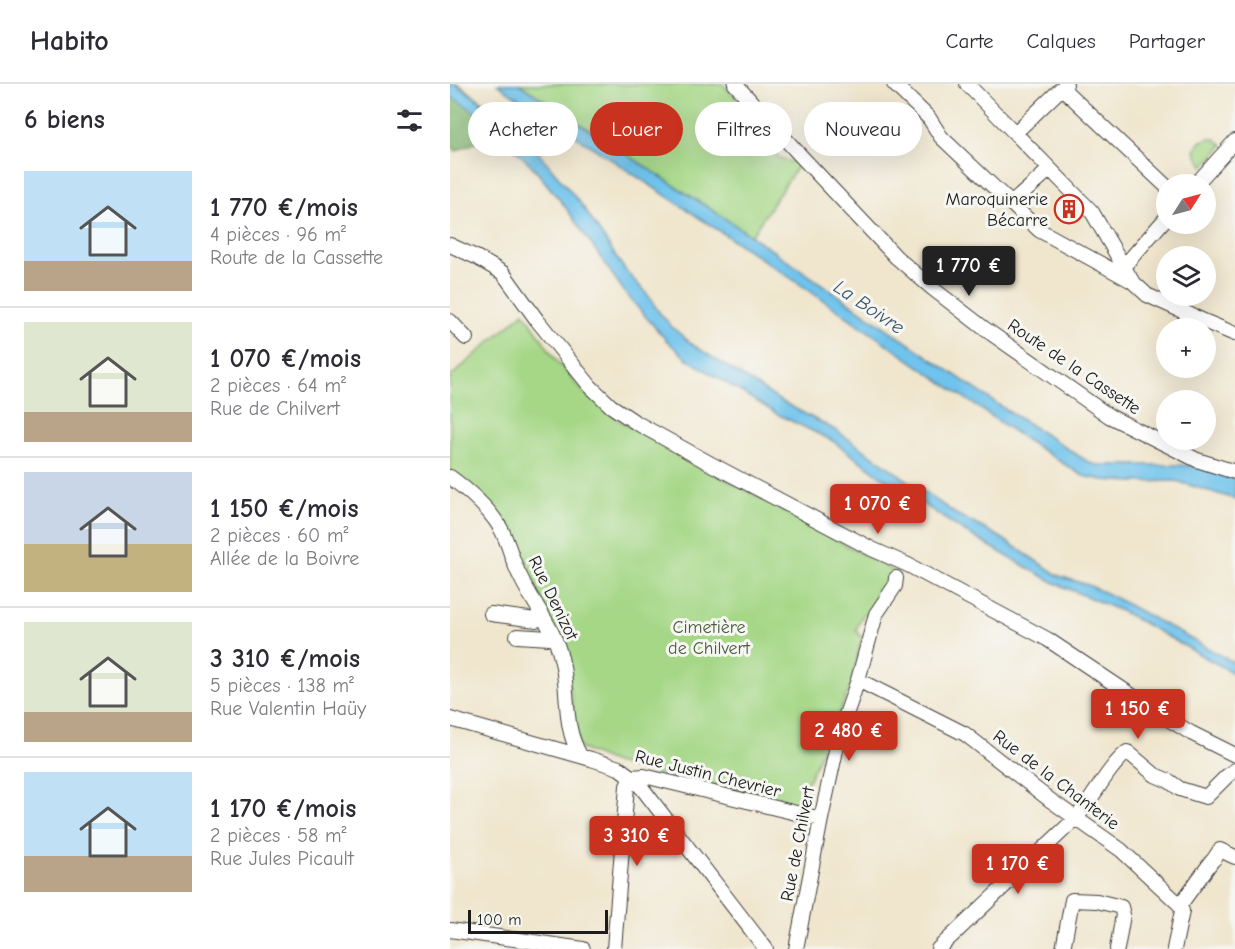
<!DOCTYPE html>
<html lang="fr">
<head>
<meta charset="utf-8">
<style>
	body { margin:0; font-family:"Comic Neue",sans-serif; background:#f2f2f3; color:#2b2b33; height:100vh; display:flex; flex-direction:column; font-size:22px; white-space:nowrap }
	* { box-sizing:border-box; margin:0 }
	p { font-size:20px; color:#7c7c81 }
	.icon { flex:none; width:33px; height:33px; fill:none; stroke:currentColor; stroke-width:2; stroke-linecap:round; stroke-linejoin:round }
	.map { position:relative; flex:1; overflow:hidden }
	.details { display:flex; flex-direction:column; background:#fff; width:450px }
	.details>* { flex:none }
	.top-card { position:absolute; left:18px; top:18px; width:570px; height:54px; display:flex; gap:12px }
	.needle { width:39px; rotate:54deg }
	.tools { position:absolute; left:706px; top:90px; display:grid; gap:12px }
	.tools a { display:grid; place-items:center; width:60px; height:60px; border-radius:50%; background:#fff; box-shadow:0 6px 24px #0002; font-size:30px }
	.scale { position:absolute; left:18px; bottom:15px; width:140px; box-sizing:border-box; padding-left:6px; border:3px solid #1c1c1c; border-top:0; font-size:16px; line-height:21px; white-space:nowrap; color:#1c1c1c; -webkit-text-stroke:4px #f6f6f2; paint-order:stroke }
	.price { position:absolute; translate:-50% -51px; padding:0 14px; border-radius:6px; background:#c8321e; color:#fff; font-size:20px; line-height:39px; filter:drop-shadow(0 2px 3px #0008) }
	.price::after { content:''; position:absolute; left:50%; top:36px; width:18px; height:14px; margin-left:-9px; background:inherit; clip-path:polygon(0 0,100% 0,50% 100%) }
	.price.active { background:#222; color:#fff }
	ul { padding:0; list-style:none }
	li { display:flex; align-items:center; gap:18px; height:150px; padding:0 24px }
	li+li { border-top:2px solid #e1e1e2 }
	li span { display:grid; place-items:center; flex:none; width:168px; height:120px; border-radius:0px; color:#555 }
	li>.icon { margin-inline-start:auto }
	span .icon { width:72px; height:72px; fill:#fffc; stroke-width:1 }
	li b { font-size:26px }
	h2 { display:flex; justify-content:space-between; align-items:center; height:72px; padding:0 24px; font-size:26px }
	.pill { padding:0 21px; border-radius:27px; background:#fff; box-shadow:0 6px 24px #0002; font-size:21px; line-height:54px }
	.pill.active { background:#c8321e; color:#fff }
	header { display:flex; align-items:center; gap:36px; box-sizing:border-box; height:84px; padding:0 30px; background:#fff; border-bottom:2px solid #e1e1e2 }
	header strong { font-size:28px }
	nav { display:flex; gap:33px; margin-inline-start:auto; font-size:21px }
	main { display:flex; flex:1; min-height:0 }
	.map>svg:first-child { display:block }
	.green { fill:#a5d786; stroke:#607a51; stroke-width:1.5 }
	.forest { fill:#84b873; stroke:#506a48; stroke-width:1.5 }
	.water { fill:#70c3ec; stroke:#467084; stroke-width:1.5 }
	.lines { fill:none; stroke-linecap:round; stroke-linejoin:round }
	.minor-casing { stroke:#3c3a37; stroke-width:16 }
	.minor { stroke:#fff; stroke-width:14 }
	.labels { text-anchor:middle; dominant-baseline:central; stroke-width:6; stroke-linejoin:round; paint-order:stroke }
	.poi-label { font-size:18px; fill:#1c1c1c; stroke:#f6f6f2; text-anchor:end }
	.street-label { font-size:18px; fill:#1c1c1c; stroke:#f6f6f2 }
	.park-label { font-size:18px; fill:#4c5d41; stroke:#f6f6f2 }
	.water-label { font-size:20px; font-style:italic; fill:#395665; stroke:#f6f6f2 }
</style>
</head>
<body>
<header>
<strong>Habito</strong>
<nav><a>Carte</a><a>Calques</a><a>Partager</a></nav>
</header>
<main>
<section class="details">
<h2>6 biens<svg class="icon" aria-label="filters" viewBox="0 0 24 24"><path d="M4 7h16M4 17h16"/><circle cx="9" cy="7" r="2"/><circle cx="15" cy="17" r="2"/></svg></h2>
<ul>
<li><span style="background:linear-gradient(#bfe0f5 75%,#b9a48a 0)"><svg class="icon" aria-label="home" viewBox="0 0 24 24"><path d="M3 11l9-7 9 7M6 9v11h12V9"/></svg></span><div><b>1 770 €/mois</b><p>4 pièces · 96 m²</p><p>Route de la Cassette</p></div></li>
<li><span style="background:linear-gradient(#dfe7d0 75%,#b9a48a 0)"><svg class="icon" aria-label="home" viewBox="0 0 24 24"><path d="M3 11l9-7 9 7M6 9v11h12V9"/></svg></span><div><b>1 070 €/mois</b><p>2 pièces · 64 m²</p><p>Rue de Chilvert</p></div></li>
<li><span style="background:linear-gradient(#c9d6e8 60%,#c2b280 0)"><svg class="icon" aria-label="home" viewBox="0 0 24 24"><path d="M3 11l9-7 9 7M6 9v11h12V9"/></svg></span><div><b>1 150 €/mois</b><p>2 pièces · 60 m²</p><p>Allée de la Boivre</p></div></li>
<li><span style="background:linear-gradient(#dfe7d0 75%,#b9a48a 0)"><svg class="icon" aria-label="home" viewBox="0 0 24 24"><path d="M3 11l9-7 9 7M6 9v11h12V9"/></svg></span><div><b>3 310 €/mois</b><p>5 pièces · 138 m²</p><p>Rue Valentin Haüy</p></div></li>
<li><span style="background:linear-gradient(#bfe0f5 70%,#b9a48a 0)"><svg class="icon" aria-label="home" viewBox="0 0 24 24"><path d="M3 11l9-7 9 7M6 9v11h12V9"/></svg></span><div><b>1 170 €/mois</b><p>2 pièces · 58 m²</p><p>Rue Jules Picault</p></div></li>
</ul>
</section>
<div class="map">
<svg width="785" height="865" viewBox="0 0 785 865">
	<rect width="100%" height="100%" fill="#f6f6f2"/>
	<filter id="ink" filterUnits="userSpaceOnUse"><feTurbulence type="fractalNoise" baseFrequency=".0167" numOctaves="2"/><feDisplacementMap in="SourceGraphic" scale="12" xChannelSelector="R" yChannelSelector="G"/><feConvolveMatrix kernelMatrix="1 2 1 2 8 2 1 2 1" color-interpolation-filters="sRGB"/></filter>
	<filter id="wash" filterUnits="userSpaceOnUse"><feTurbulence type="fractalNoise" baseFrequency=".008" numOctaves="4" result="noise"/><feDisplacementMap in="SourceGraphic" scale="24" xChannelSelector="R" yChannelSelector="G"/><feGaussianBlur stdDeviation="1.35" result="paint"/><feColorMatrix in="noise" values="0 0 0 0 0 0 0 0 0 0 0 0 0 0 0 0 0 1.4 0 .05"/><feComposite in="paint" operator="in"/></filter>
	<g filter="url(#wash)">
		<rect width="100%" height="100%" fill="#f0e6ce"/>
		<path class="green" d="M69,0H273L318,46L320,62L329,74L342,78L343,77L349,80L301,152Z
			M760,54L765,55L773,61L754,82C748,76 746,72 745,65L752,57Z
			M74,228L106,276L131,305L171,338L447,489L421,530H413L406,546L409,551L412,552L400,604L346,724L342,725L165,679L129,664L117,588L52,441L0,388V293Z"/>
		<path class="forest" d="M0,0H8L65,41L6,67L0,60Z"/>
		<path class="water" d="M0,0H5L25,13L88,68L131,120L175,186L197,210L209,228L222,243L243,261L329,316L387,347L506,430L550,453L609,492L638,501L662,512L785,579V590L673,528L605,499L562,475L512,446L432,393L381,356L327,330L237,275L217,257L176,210L114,121L81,81L23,26L0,12Z
			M47,0H69L291,145L558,327L640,379L647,381H730L744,382L745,381L759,387L785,395V415L726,397L683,398L653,396L633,392L573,354L351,201Z"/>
	</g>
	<g filter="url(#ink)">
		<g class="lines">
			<g class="minor-casing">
				<path id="minor" d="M285,0L349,70L446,173L482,204L535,245L659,332L747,376L785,388
					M444,0L479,34L491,53L589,146L682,197
					M517,0L642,128L682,197L697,211L756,238L785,250
					M612,4L717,103
					M565,49L616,0
					M746,100L785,57
					M561,120L600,85
					M0,161L26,173L53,189L87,236L140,302L161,322L185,338L261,380L422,465L458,481L597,555L705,627L741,649L785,671
					M674,182L717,133
					M0,237L16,254
					M0,393C19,407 39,424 51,445C59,460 62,477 70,492C83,520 104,543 111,574C120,606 112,641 130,671
					M41,530L86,536L94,534
					M67,552L100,554L104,553
					M408,596L515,650L600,716L671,766L730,821L732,827L724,865
					M0,635L141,675L169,684L181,693L194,692L371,735
					M764,775L770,766L785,773
					M730,821L762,777
					M0,846L133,865
					M164,865L177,702L181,693L192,704L316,865
					M346,865L371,735L390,648L408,596L426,530L445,502L446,494
					M488,865L626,734C644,714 656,686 677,668L679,669L705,691L719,697L730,705L756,713L777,692L785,686
					M613,865L622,816L647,817L671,823L673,831L667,865"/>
			</g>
			<use href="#minor" class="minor"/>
		</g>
	</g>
	<defs>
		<g id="building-ring" transform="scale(1.5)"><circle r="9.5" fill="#f6f6f2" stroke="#c8321e" stroke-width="1.5"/><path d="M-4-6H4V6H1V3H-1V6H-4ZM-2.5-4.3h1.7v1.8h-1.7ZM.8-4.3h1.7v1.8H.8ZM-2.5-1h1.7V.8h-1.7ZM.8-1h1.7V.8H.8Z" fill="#c8321e"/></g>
	</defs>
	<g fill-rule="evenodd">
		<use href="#building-ring" x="619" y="125"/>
	</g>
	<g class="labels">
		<g class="poi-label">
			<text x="598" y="115">Maroquinerie<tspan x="598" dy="21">Bécarre</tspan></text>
		</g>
		<g class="street-label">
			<text transform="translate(624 283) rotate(34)">Route de la Cassette</text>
			<text transform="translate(103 514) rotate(64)">Rue Denizot</text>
			<text transform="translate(258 690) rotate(14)">Rue Justin Chevrier</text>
			<text transform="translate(606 696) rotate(37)">Rue de la Chanterie</text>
			<text transform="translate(348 760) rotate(-79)">Rue de Chilvert</text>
		</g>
		<g class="park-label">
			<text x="259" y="543">Cimetière<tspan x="259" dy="21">de Chilvert</tspan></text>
		</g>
		<g class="water-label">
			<text transform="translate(419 223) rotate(34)">La Boivre</text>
		</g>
	</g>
</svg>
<div class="tools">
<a><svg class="needle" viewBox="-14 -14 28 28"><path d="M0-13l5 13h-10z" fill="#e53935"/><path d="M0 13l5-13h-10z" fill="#7c7c81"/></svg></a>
<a><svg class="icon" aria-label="layers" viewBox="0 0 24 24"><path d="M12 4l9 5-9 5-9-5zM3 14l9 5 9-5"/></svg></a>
<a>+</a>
<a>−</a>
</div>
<div class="scale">100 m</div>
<b class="price active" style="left:519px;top:213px">1 770 €</b>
<b class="price" style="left:428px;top:451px">1 070 €</b>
<b class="price" style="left:688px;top:656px">1 150 €</b>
<b class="price" style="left:399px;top:678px">2 480 €</b>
<b class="price" style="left:187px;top:783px">3 310 €</b>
<b class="price" style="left:568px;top:811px">1 170 €</b>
<div class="top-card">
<a class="pill">Acheter</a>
<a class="pill active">Louer</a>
<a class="pill">Filtres</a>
<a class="pill">Nouveau</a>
</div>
</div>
</main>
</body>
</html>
